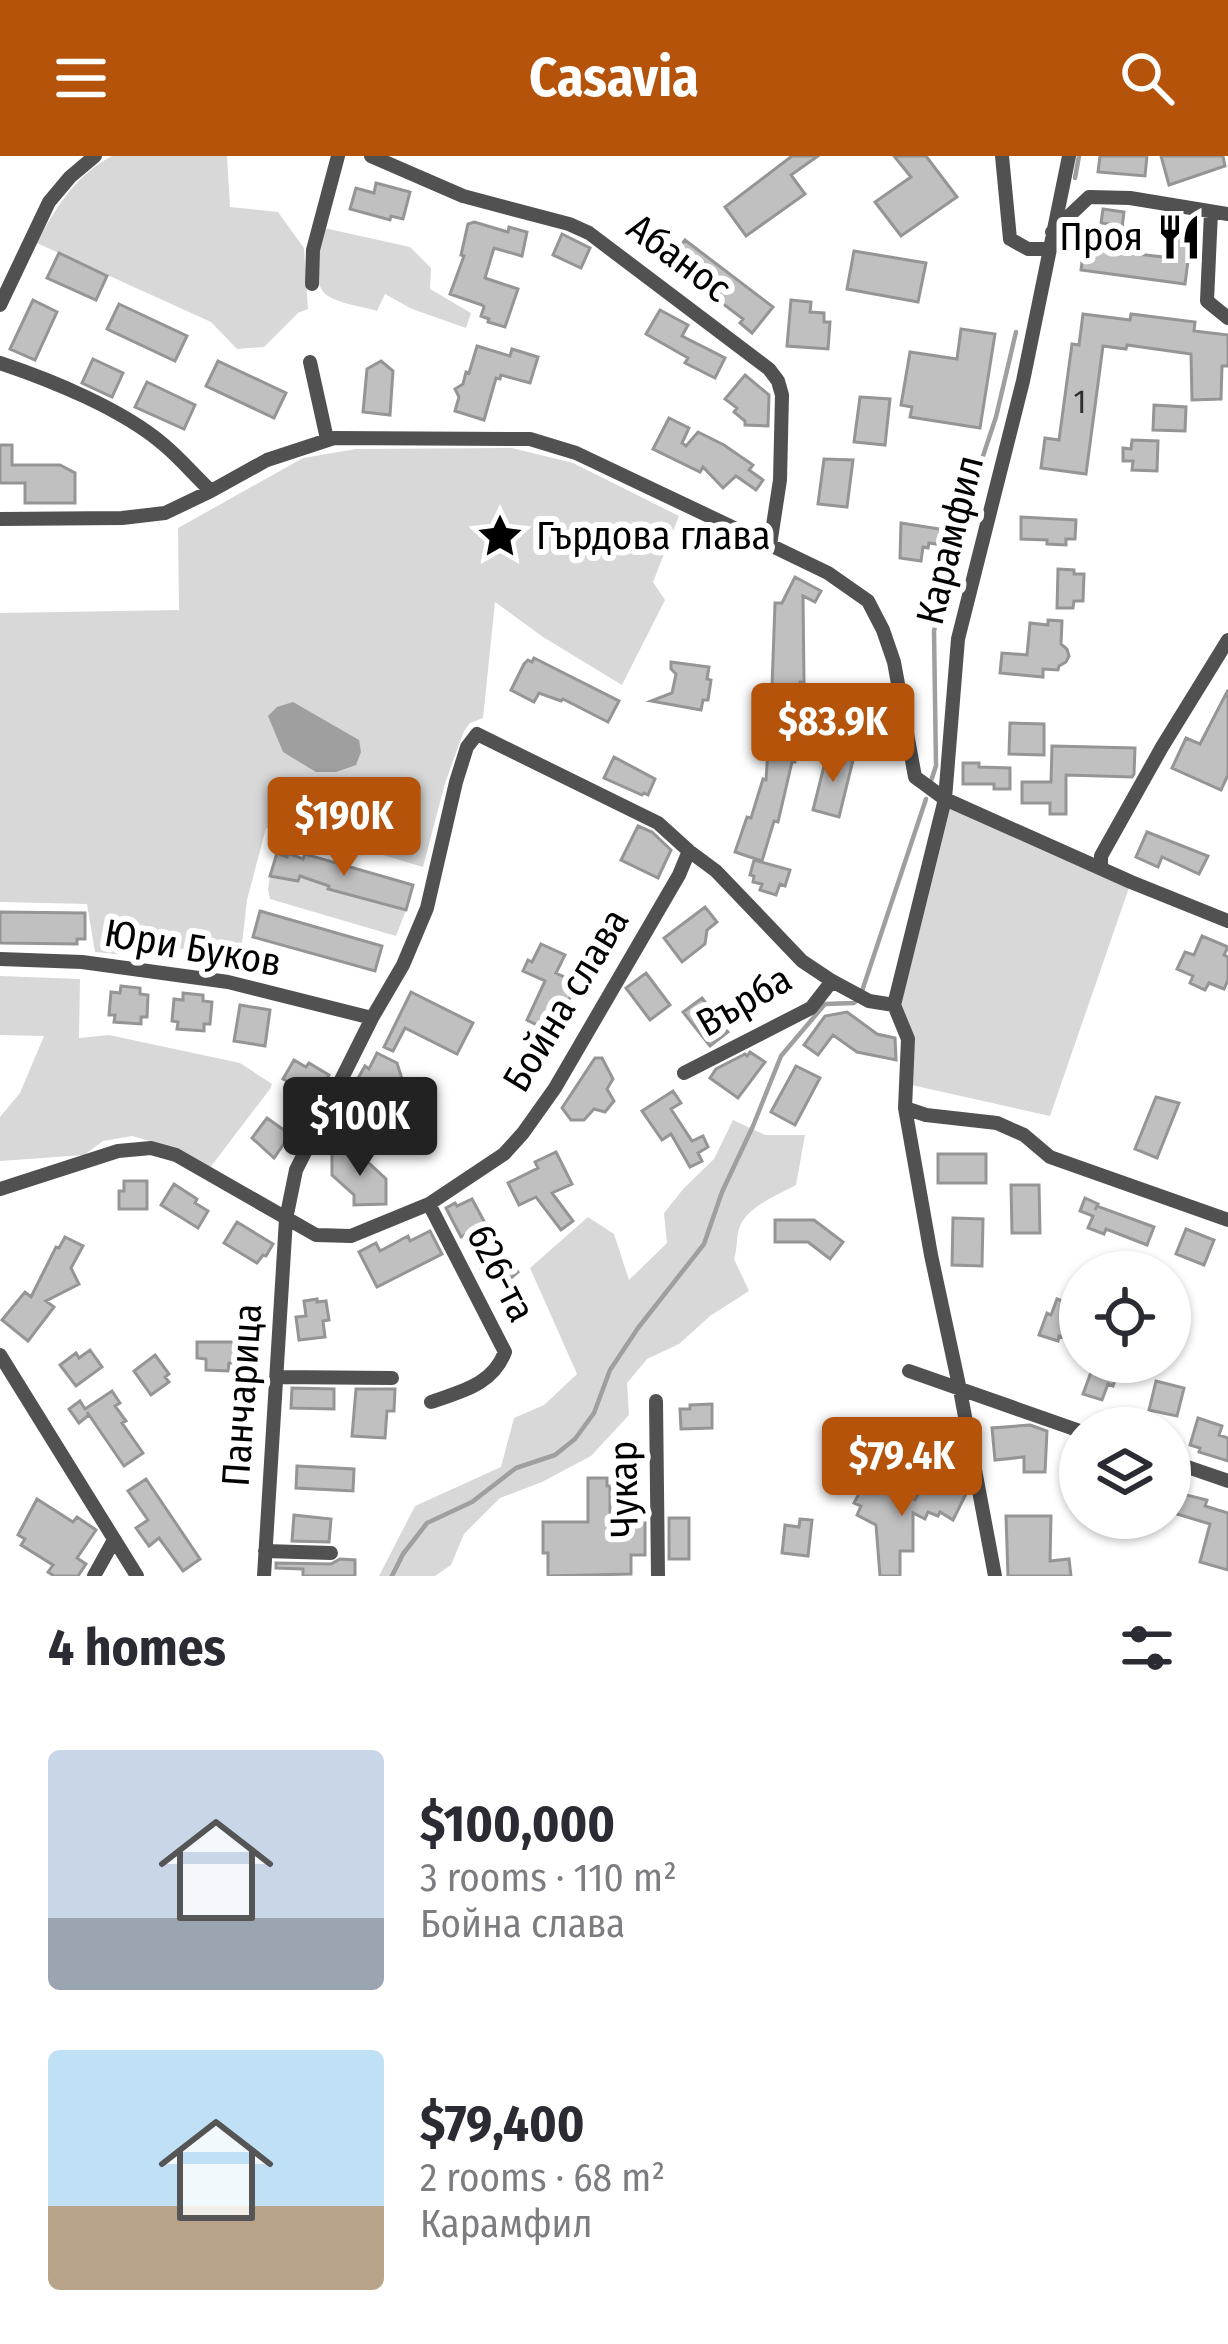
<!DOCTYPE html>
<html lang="en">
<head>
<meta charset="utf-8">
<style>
	body { margin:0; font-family:"Fira Sans Condensed",sans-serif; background:#f7f7f7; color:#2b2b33; height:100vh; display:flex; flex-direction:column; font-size:45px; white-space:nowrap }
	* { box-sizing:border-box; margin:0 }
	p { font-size:39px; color:#7c7c81 }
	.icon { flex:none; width:66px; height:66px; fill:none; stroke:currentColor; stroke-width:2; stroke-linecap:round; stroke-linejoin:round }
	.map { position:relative; height:1420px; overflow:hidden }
	.sheet { display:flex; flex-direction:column; background:#fff; flex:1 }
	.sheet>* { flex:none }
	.fabs { position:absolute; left:1059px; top:1095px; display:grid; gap:24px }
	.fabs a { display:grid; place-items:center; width:132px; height:132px; border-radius:50%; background:#fff; box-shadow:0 3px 9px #0004; font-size:60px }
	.price { position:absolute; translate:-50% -102px; padding:0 27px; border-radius:12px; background:#b45309; color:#fff; font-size:39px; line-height:78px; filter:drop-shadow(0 3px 6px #0008) }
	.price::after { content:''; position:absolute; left:50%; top:72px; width:36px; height:27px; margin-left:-18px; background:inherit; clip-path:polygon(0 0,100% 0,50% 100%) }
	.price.active { background:#222; color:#fff }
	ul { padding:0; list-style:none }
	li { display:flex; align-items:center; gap:36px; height:300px; padding:0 48px }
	li span { display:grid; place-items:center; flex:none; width:336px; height:240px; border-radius:12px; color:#555 }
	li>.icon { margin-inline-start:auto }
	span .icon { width:144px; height:144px; fill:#fffc; stroke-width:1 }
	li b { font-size:51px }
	h2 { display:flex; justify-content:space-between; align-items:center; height:144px; padding:0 48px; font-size:51px }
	header { display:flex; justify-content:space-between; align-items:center; height:156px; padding:0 48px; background:#b45309; color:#fff; font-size:54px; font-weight:700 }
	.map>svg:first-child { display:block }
	.green { fill:#d8d8d8 }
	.water { fill:#9f9f9f }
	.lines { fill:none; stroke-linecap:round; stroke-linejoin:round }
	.stream { stroke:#9f9f9f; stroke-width:4.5 }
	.building { fill:#c0c0c0; stroke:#959595; stroke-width:3 }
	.minor { stroke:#515151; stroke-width:14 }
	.labels { text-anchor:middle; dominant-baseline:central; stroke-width:12; stroke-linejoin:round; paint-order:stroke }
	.number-label { font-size:33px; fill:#303030 }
	.poi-label { font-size:39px; fill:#000; stroke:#fff; text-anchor:end }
	.street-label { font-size:39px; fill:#000; stroke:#fff }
</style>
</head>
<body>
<header><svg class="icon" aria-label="menu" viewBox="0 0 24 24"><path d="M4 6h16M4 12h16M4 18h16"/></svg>Casavia<svg class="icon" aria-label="search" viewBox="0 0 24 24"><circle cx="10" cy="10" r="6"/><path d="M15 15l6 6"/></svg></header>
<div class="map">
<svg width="1228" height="1420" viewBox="0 0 1228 1420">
	<rect width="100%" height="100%" fill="#fff"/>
	<path class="green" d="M112,0H227L230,51L278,56L304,92L308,153L298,157L264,191L237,193L211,166L37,87C55,52 76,19 112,0Z
		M324,72L410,91L431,112L430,133L471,157L466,172L412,153L385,138L377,155C362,150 340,148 328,140C309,127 319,90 324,72Z
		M512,292L573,307L679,360L653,426L665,444L622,529L543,481L495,446L483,562L470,567L464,575L445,627L423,711L306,676L266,672L247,744L239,814L196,808L197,795L128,785L126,799L95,796L87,748L0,746V457L179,454L178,372L303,302L356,293Z
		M945,643L1131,726L1050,960L907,928L908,883L894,849Z
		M317,702L357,741L365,715L384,720L377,746L406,754L396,780L270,743L268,733L270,720L284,724L286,721L310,723Z
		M0,820L80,823L79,882L109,879L240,907L272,928L270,933L209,1013L171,991L132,980L103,985L84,999L0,1005V961L20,937L44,880L0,879Z
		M733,964L765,979H805L796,1029C778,1039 745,1051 739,1073C736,1083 738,1090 734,1103L749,1135L710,1160L679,1188L647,1203L627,1227L629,1259L591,1300L542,1326L500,1342L464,1378L451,1409L435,1420H379L415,1350L501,1311L514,1262L544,1249L577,1218L530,1112L588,1061L614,1078L629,1124L667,1087L664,1057L684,1032L714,1003Z"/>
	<path class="water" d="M293,546L359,584L361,596L356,609L336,616H316L283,596L268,560L277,551Z"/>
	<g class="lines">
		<path class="stream" d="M1075,22L1079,0
			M931,625L936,610L934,475L967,348L996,261L1016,176
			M862,835L926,643
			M392,1420L403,1398L427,1367L472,1346L516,1312L555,1299L575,1283L594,1257L610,1214L638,1172L704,1088L722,1036L753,970L781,900L825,848L854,847L856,845"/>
	</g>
	<path class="building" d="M792,0H818L791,19L805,38L746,80L725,51Z
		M894,0H926L957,41L901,80L875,46L911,21Z
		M1100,0H1147L1145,20L1098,16Z
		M1161,0H1223L1225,10L1169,29Z
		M376,27L410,36L403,63L391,60L390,64L350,53L356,32L374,37Z
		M1103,53L1124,56L1119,96L1164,101L1168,71L1192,74L1185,128L1081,114L1084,91L1107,94L1110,68L1101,67Z
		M474,66L508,76L509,71L527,76L522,100L494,92L485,122L518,133L505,171L488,166L489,163L481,160L484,151L482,149L450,138L464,100L461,99L468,68Z
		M562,78L590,92L581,112L553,99Z
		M685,84L773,151L752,177L740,167L743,163L692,124L689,128L679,121L686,112L672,102Z
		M854,95L926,107L918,146L847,133Z
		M59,97L107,120L96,144L47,122Z
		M33,144L57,156L35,204L10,193Z
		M791,144L811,146L810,156L824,157V166H830L828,193L787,190Z
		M119,148L187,180L175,205L107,173Z
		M660,154L688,169L682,180L725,202L715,222L685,207L688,202L646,178Z
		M1083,158L1130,164L1131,158L1195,166L1194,175L1228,179V210H1222L1221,243L1192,244L1191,198L1127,189L1126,193L1103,190L1086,318L1041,312L1045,282L1059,284L1072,188L1079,189Z
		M961,173L995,178L980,272L910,261L912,251L901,249L910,196L957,203Z
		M477,190L510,200L512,193L538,201L530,227L501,219L500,223L496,222L484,264L455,255L459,241L455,233L463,228L466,216L469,217Z
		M93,203L123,217L112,241L82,227Z
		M218,205L286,237L274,262L206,230Z
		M381,205L393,215L390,259L363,256L367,213Z
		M745,219L769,239L768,270L745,269V265L734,256L737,252L725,243Z
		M147,226L195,249L184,273L135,251Z
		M860,241L890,243L885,289L854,286Z
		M1154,249L1186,251L1185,275L1153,274Z
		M669,262L689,272L682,287L686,290L698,276L724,289L753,309L749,314L763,324L756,334L736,320L723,332L703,311L700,316L653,293Z
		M1132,284L1158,285L1157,315L1132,314L1133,305H1123V292L1131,293Z
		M0,289H12V309H60L75,317V347H25V327H0Z
		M824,303L853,304L847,351L818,348Z
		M1021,361L1076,364L1075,383H1066V389L1047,388V384L1021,383Z
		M901,367L952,375L949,390L929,387L928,392L923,391L921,405L900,402Z
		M1058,413L1074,414V418H1084L1083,445H1074L1073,452H1057Z
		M795,421L821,435L815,446L803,440L804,526H800L799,532H796L795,606H792L778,666L774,665L762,705L735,696L747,661L751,662L763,623L766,624L770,561H774L775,531H772L775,447H782Z
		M1048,464L1062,465L1061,488L1067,493L1069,500L1066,506L1059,510L1058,514L1043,513V521L1000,517L1002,497L1027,499L1030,467L1048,469Z
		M534,502L619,545L608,566L563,543L561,545L539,537L534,546L511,534L524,508L528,504L532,506Z
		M671,506L709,511L707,523L711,524L708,544H703L701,554L651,545L672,537L676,518L671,513Z
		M1228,534V619L1221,634L1172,612L1186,582L1200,588Z
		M1010,567L1044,568V599L1009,598Z
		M1052,590L1135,592L1134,618L1132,621L1066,619V658H1050V647H1022V626H1051Z
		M827,598L853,604L839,661L813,654Z
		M614,601L655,623L648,639L644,637L642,639L604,622Z
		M963,607H979V611L1010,612V633H994V628H963Z
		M638,670L652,676L671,694L658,722L621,704Z
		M1147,676L1208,700L1199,718L1162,701L1158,711L1136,701Z
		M277,697L287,701L288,697L303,703L305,698L413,729L406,754L328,733L329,730L300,720L298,725L270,720Z
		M754,704L790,714L785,730L780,728L776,739L760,734L762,728L753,726L754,720L750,719Z
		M705,751L717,766L707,774L705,788L682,806L664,782Z
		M260,755L382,790L375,815L253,781Z
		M0,756L85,757V783H77V788L0,787Z
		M1202,780L1228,791L1224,799L1228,801V824L1224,833L1209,827L1205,834L1190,827L1193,820L1177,813L1185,796L1194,799Z
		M541,788L565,799L556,817L577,827L553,877L527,864L545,825L523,815L528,804L532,806Z
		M646,817L670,849L650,864L626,832Z
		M121,830L140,832V838L148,839L147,861H141V868L114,866L115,859H109L111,836L120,837Z
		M411,836L473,867L457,898L405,872L393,895L384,891Z
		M183,837L203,839V845L212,846L210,868H204V875L177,873L178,866L172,865L174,843L183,844Z
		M702,842L728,876L710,890L683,856Z
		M240,849L270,854L265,890L234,885Z
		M847,856L877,878L895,882L896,904L857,896L833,879L818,899L804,889L825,860Z
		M750,896L765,906L738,942L710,922L716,913L745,898L747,900Z
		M377,897L397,907L403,926L395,929L389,941L377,935L372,937L370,931L357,924L365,910L369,913Z
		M595,902H602L613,923L607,933L614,945L605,956L594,953L584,964H571L562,952Z
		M294,904L306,911L309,907L329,919L316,942L283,923Z
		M796,910L820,922L795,969L771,956Z
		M673,935L681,947L671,953L692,985L703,980L708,991L698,997L702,1005L690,1011L671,978L662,984L642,955Z
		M1156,941L1179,947L1157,1002L1135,993Z
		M267,962L288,977L286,980L288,982L274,1002L252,982Z
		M556,996L572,1028L552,1037L573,1065L561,1074L536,1041L519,1049L508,1027L538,1012L535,1006Z
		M332,997H358L386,1023V1048L354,1049V1039L332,1019Z
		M938,998H986V1027H938Z
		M124,1025H147V1053H119V1035H124Z
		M174,1028L197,1043L195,1047L208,1055L198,1072L161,1049Z
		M1011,1029H1039L1040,1077H1012Z
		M1085,1042L1098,1048L1095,1054L1097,1050L1154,1071L1147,1089L1106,1073L1104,1078L1088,1072L1093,1060L1080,1055Z
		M472,1043L485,1067L461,1081L446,1052L455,1047L457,1050Z
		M953,1062L983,1063L982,1110L952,1109Z
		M775,1064H814L843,1086L830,1103L808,1086H775Z
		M237,1066L273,1088L266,1100L263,1099L257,1107L224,1087Z
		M1186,1073L1214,1084L1204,1109L1176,1098Z
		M430,1075L442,1098L377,1131L359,1096L376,1087L380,1095L408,1080L410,1085Z
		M65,1081L83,1090L71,1112L79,1128L46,1145L54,1151L28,1185L2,1164L25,1136L31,1141L56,1091L59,1092Z
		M499,1091L518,1116L504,1128L496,1118L489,1123L477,1108Z
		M317,1143V1146L326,1145L329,1164L323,1165L325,1181L299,1184L296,1161L306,1160L304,1145Z
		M1057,1143L1080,1151V1167L1074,1185L1059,1180L1058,1185L1039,1179L1047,1157L1051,1159Z
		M197,1186H235V1207H229L228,1215L206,1214V1203L197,1202Z
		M90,1194L102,1211L76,1230L60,1209L76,1197L79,1202Z
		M155,1199L169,1218L165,1221L169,1226L151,1239L134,1215Z
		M1094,1208L1118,1216L1113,1230L1108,1228L1102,1244L1083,1238Z
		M1156,1225L1184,1232L1177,1260L1149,1254Z
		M292,1232L334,1233V1253L291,1252Z
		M356,1233H395L394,1255H387L385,1282L352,1280Z
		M112,1235L120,1247L115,1250L126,1265L122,1267L143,1297L124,1310L87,1256L89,1259L79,1267L69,1253L80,1245L85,1253Z
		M712,1248V1272L681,1273L680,1253H690V1249Z
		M1198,1262L1222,1270L1219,1279L1228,1282V1305L1199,1296L1200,1292L1190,1289Z
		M1030,1269L1047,1275L1045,1316H1024V1301L995,1304L992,1272Z
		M297,1310L354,1313L353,1335L296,1332Z
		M588,1322H607V1330H610V1367H645V1399H631V1418L548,1420V1397H543V1366H588Z
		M146,1323L200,1403L183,1415L159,1382L149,1390L136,1372L148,1364L128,1335Z
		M948,1329L966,1338L953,1364L940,1356L938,1360L928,1356L925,1363L913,1357V1395H900V1420H880L876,1369L857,1359L861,1350L854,1347L862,1332L874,1337L877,1332L886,1336L889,1330L915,1344L922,1331L933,1337L936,1331L945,1336Z
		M1170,1335L1207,1344L1205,1350L1228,1357V1414L1200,1406L1210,1368L1170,1356Z
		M37,1343L73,1366L77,1361L96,1374L77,1402L86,1408L78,1420H54L48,1416L53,1409L21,1389L25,1383L18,1379Z
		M294,1359L331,1363L329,1386L292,1385Z
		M1006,1360H1051L1050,1405L1069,1403L1071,1420H1008Z
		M669,1362H689V1403H669Z
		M800,1363L812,1364L808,1400L782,1397L785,1369L799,1371Z
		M340,1403L355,1404V1420H303V1413L276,1412V1407L331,1408Z"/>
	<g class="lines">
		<path class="minor" d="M371,0L463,40L569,68L589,77L769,213L778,225L782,239L780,324L770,389
			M1002,0L1010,83L1028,93H1048
			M1211,56L1207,145L1228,162
			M1052,76L1089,41L1130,42L1228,58
			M312,128L313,94L338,0
			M0,149L49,46L70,21L95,0
			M310,206L327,283
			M0,207C51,224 122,253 163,288C180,302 195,320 211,335
			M0,363L122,362L165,357L211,335L267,304L334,282L530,283L576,297L770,389L828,417L868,445L883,474L894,506L915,621L945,643L1131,726L1228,765
			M1101,712V700L1162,591L1228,484
			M0,803L82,806L228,826L372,862
			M684,917L811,852L832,825
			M905,952L926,959L997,967L1024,979L1050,1001L1228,1064
			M0,1033L118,995L151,992L176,999L316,1079L351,1080L429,1048L504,998L523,977L555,932L679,719L689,695
			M429,1048L505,1196C492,1229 462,1235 431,1246
			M0,1199L137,1420
			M909,1215L1080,1275
			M276,1221L392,1222
			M656,1245L658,1420
			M1170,1305L1228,1325
			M265,1395L331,1397
			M94,1420L114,1384
			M264,1420L286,1063L296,1014L372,862L403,809L427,752L456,626L467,591L477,578L658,667L689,695L716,715L802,805L832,825L869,845L894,849
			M995,1420L960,1234L931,1099L905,952L908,883L894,849L945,643L958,483L1023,225L1069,0"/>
	</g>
	<defs>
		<g id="restaurant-bare" transform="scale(3.6)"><path d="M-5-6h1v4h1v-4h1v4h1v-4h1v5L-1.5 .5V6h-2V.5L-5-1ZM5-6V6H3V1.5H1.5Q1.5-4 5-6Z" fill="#000" stroke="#fff" stroke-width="2.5" paint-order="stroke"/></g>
		<g id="sight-bare" transform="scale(3.6)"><path d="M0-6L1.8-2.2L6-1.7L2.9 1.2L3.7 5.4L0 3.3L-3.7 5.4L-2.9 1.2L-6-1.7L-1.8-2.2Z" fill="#000" stroke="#fff" stroke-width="2.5" paint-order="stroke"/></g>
	</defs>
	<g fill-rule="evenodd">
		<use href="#restaurant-bare" x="1179" y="81"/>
		<use href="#sight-bare" x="500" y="380"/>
	</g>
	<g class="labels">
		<g class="number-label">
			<text x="1080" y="246">1</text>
		</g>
		<g class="poi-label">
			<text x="1143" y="81">Проя</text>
			<text x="536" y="380" text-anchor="start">Гърдова глава</text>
		</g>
		<g class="street-label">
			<text transform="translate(679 102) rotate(37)">Абанос</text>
			<text transform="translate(950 384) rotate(-76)">Карамфил</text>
			<text transform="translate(193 792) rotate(10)">Юри Буков</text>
			<text transform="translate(566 844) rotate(-59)">Бойна слава</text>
			<text transform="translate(744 845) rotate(-30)">Върба</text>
			<text transform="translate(501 1117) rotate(63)">626-та</text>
			<text transform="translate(242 1239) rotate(-86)">Панчарица</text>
			<text transform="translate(624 1333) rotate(-91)">Чукар</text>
		</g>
	</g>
</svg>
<div class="fabs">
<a><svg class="icon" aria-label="locate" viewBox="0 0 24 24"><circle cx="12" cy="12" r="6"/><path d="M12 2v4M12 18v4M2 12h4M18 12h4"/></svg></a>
<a><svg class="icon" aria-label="layers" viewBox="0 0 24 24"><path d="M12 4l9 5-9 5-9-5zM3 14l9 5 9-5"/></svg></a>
</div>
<b class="price" style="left:833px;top:629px">$83.9K</b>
<b class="price" style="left:344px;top:723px">$190K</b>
<b class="price active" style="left:360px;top:1023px">$100K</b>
<b class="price" style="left:902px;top:1363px">$79.4K</b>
</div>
<section class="sheet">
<h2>4 homes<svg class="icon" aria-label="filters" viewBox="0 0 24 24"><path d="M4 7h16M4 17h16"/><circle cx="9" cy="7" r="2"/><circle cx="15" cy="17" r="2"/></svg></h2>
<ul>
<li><span style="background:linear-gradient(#c9d6e8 70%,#9aa5b1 0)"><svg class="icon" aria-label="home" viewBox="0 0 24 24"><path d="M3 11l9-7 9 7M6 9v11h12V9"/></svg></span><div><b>$100,000</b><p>3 rooms · 110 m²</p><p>Бойна слава</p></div></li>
<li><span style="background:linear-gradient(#bfe0f5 65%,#b9a48a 0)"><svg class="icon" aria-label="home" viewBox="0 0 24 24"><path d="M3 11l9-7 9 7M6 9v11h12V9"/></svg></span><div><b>$79,400</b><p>2 rooms · 68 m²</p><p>Карамфил</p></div></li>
</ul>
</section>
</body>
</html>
